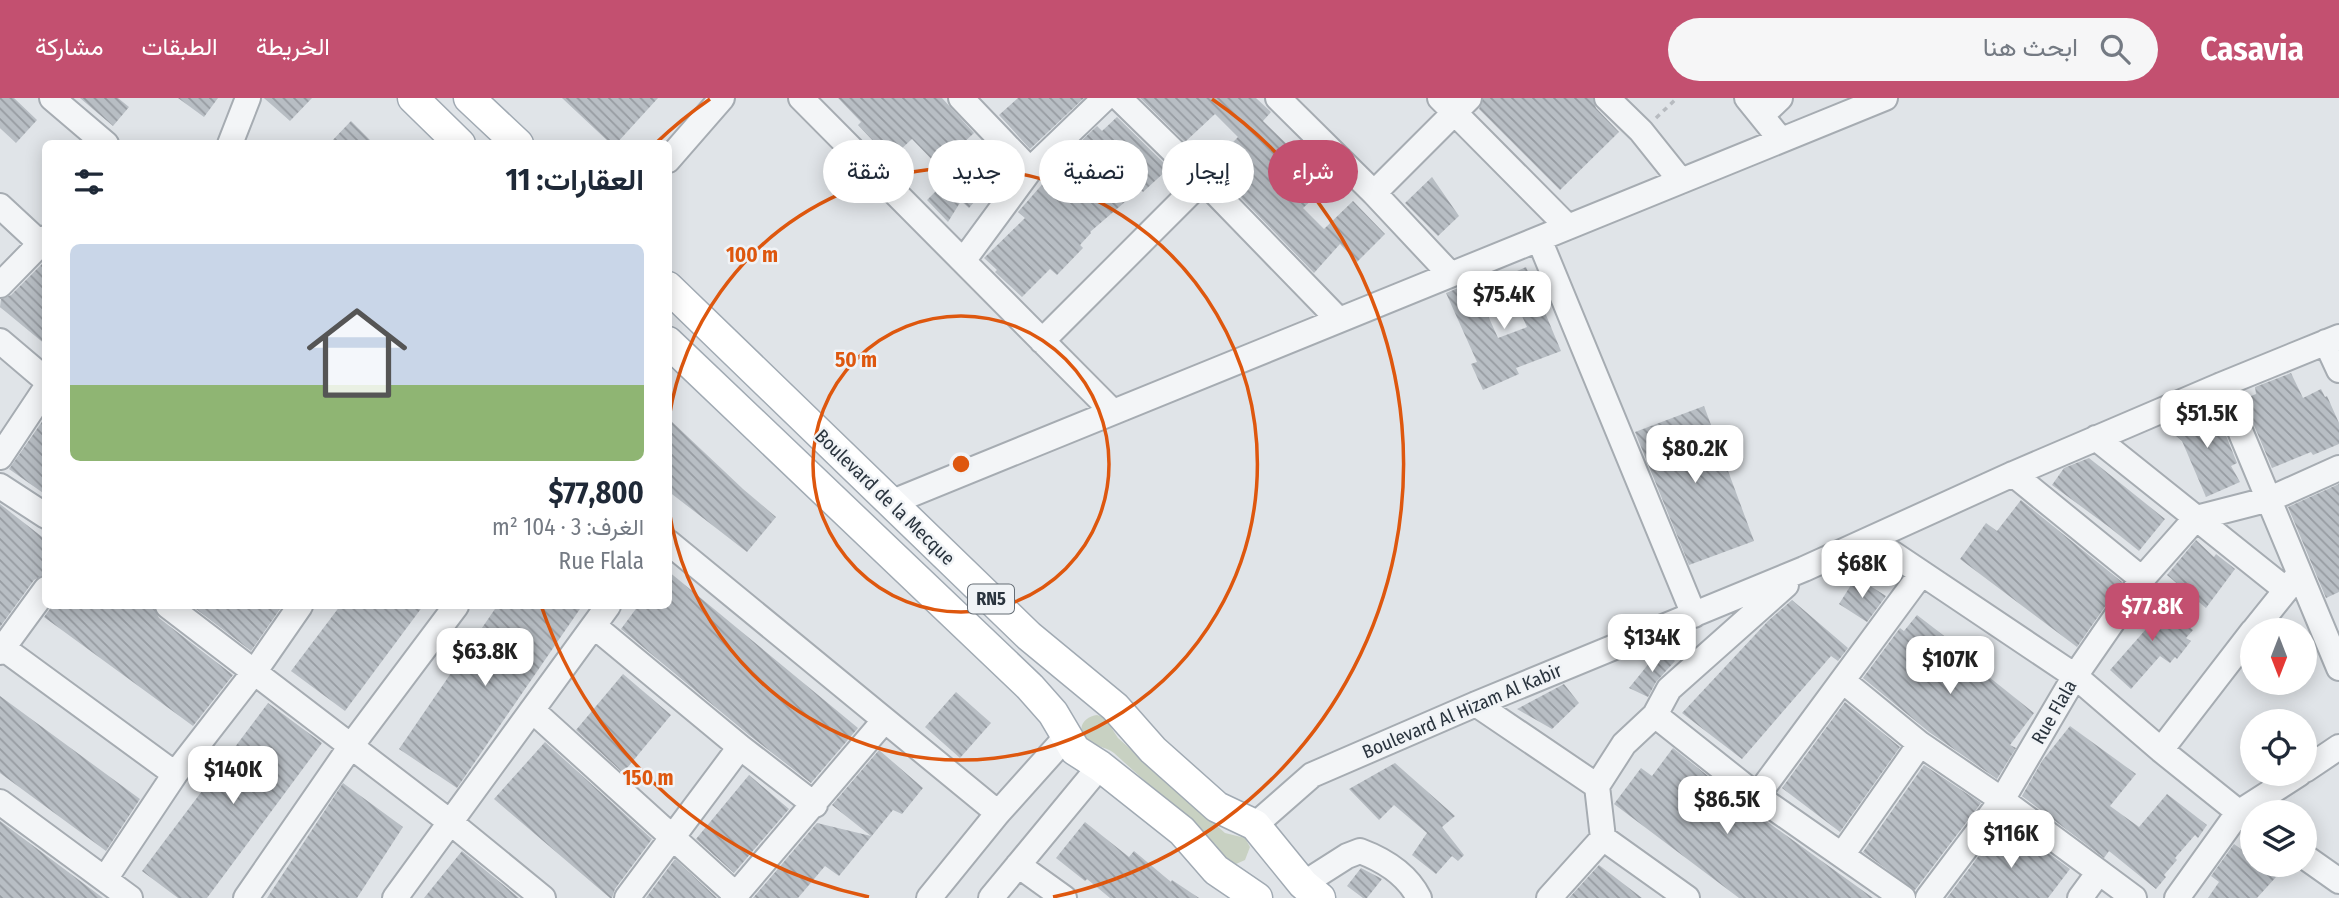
<!DOCTYPE html>
<html lang="ar">
<head>
<meta charset="utf-8">
<style>
	body { margin:0; font-family:"Fira Sans Condensed",Vazirmatn,sans-serif; background:#f6f6f7; color:#1f2937; direction:rtl; height:100vh; display:flex; flex-direction:column; font-size:26px; white-space:nowrap }
	* { box-sizing:border-box; margin:0 }
	p { font-size:23px; color:#747a83 }
	.icon { flex:none; width:38px; height:38px; fill:none; stroke:currentColor; stroke-width:2; stroke-linecap:round; stroke-linejoin:round }
	.map { position:relative; flex:1; overflow:hidden; direction:ltr }
	.panel { position:absolute; left:42px; top:42px; width:630px; height:469px; display:flex; flex-direction:column; background:#fff; border-radius:10px; box-shadow:0 4px 18px #0003; direction:rtl }
	.panel>* { flex:none }
	.banner { position:absolute; left:693px; top:42px; width:665px; height:63px; direction:rtl; display:flex; gap:14px }
	.needle { width:46px; rotate:180deg }
	.controls { position:absolute; left:2240px; top:520px; display:grid; gap:14px }
	.controls a { display:grid; place-items:center; width:77px; height:77px; border-radius:50%; background:#fff; box-shadow:0 4px 18px #0003; font-size:35px }
	.price { position:absolute; translate:-50% -60px; padding:0 16px; border-radius:14px; background:#fff; color:#222; font-size:23px; line-height:46px; filter:drop-shadow(0 2px 4px #0008) }
	.price::after { content:''; position:absolute; left:50%; top:42px; width:21px; height:16px; margin-left:-10px; background:inherit; clip-path:polygon(0 0,100% 0,50% 100%) }
	.price.active { background:#c35070; color:#fff }
	ul { padding:0; list-style:none }
	li { display:grid; align-content:center; gap:14px; height:371px; padding:0 28px }
	li span { display:grid; place-items:center; height:217px; border-radius:10px; color:#555 }
	li>.icon { margin-inline-start:auto }
	span .icon { width:126px; height:126px; fill:#fffc; stroke-width:1 }
	li b { font-size:30px }
	h2 { display:flex; justify-content:space-between; align-items:center; height:84px; padding:0 28px; font-size:30px }
	.chip { padding:0 24px; border-radius:32px; background:#fff; box-shadow:0 4px 18px #0003; font-size:24px; line-height:63px }
	.chip.active { background:#c35070; color:#fff }
	header { display:flex; align-items:center; gap:42px; box-sizing:border-box; height:98px; padding:0 35px; background:#c35070; color:#fff }
	header strong { font-size:33px }
	nav { display:flex; gap:38px; margin-inline-start:auto; font-size:24px }
	.search { width:490px; height:63px; background:#f6f6f7; display:flex; align-items:center; gap:18px; box-sizing:border-box; padding:0 24px; border-radius:38px; color:#747a83; font-size:26px }
	.map>svg:first-child { display:block }
	.green { fill:#c8d1c2 }
	.building { fill:url(#building-back-hatch) }
	.lines { fill:none; stroke-linecap:round; stroke-linejoin:round }
	.minor-casing { stroke:#a6acb2; stroke-width:28 }
	.major-casing { stroke:#a1aab3; stroke-width:33 }
	.path { stroke:#b7bbc0; stroke-width:3.5; stroke-dasharray:5 5; stroke-linecap:butt }
	.minor { stroke:#f3f5f7; stroke-width:24 }
	.major { stroke:#fff; stroke-width:30 }
	.ring { fill:none; stroke:#de570e; stroke-width:3.5 }
	.labels { text-anchor:middle; dominant-baseline:central; stroke-width:5; stroke-linejoin:round; paint-order:stroke }
	.shield { fill:#f0f3f6; stroke:#656d75; stroke-width:2 }
	.shield-label { font-size:18px; font-weight:bold; fill:#2a343e }
	.street-label { font-size:19px; fill:#2a343e; stroke:#f0f3f6 }
	.centre { fill:#de570e; stroke:#f0f3f6; stroke-width:3.5 }
	.ring-label { font-size:21px; text-anchor:middle; font-weight:bold; fill:#de570e; stroke:#f0f3f6; stroke-width:5; stroke-linejoin:round; paint-order:stroke }
</style>
</head>
<body>
<header>
<strong>Casavia</strong>
<div class="search"><svg class="icon" aria-label="search" viewBox="0 0 24 24"><circle cx="10" cy="10" r="6"/><path d="M15 15l6 6"/></svg>ابحث هنا</div>
<nav><a>الخريطة</a><a>الطبقات</a><a>مشاركة</a></nav>
</header>
<div class="map">
<svg width="2339" height="800" viewBox="0 0 2339 800">
	<defs>
		<pattern id="building-back-hatch" width="6" height="6" patternUnits="userSpaceOnUse" patternTransform="scale(1.75)"><rect width="6" height="6" fill="#b8bec4"/><path d="M-1 5l2 2M0 0l6 6M5-1l2 2" fill="none" stroke="#969ba1"/></pattern>
	</defs>
	<rect width="100%" height="100%" fill="#e0e4e8"/>
	<path class="green" d="M1097,617L1105,620L1118,640L1225,735L1245,740L1250,749L1245,762L1236,766L1224,760L1216,747C1182,716 1148,686 1114,655C1105,648 1086,647 1082,635C1079,625 1088,618 1097,617Z"/>
	<path class="building" d="M0,0H14L37,22L16,45L0,30Z
		M80,0H118L129,9L113,28Z
		M178,0H218L204,19Z
		M264,0H312L290,23Z
		M562,0H658L616,46H611Z
		M838,0H942L974,35L959,49L998,88L985,100L981,96L969,110L961,103L948,124L927,102L942,87L933,79L941,71L912,41L886,65L871,50L876,46L858,27L861,24Z
		M1018,0H1084L1030,51L999,17Z
		M1140,0H1256L1271,14L1263,23L1302,61L1308,55L1335,81L1303,110L1324,131L1353,103L1385,136L1357,164L1340,146L1314,175L1210,68L1238,39L1215,16L1185,44Z
		M1483,0H1593L1596,10L1619,34L1560,92L1479,11Z
		M1117,19L1169,70L1143,94L1140,91L1090,134L1091,135L1080,147L1083,150L1057,177L1050,171L1022,199L995,174L997,172L984,160L1025,120L1018,114L1046,82L1044,80L1052,71L1097,28L1102,33Z
		M351,23L374,46H329Z
		M1432,79L1459,118L1438,138L1405,105Z
		M46,162V247L0,209L1,201L11,197Z
		M1526,169L1561,253L1516,270L1519,276L1483,292L1471,266L1477,264L1446,195L1473,184L1498,240L1527,229L1504,179Z
		M2291,275L2303,300L2321,291L2325,299L2327,298L2339,325V346L2313,357L2311,354L2272,370L2243,301L2256,296L2255,289Z
		M1704,308L1754,443L1689,467L1635,334Z
		M2207,309L2223,330L2237,365L2231,368L2240,384L2206,399L2182,343L2175,337L2170,325Z
		M46,318V397L9,371Z
		M668,320L743,391L776,419L747,454L668,393Z
		M2089,360L2165,421L2139,453L2109,429L2052,387L2064,370Z
		M2339,386V494L2326,500L2288,409Z
		M2021,402L2122,484L2077,549L1960,461L1986,425L1997,433Z
		M0,406L46,442V476L34,482L0,529Z
		M2196,442L2214,459L2216,456L2235,471L2206,510L2167,477Z
		M668,473L858,630L811,685L749,637L621,531L638,508H668Z
		M1856,479L1886,498L1867,524L1839,506Z
		M2148,498L2193,532L2186,540L2191,543L2177,561L2175,559L2170,565L2160,558L2131,591L2110,572L2147,530L2134,519Z
		M1792,502L1848,550L1838,563L1831,558L1742,661L1682,615L1768,523Z
		M52,508H153L159,520L233,577L193,628L44,519Z
		M192,508H282L251,553Z
		M340,508H423L345,613L291,573Z
		M497,508H582L457,690L399,651Z
		M1917,517L1982,567L1979,571L2034,615L2010,647L2016,650L1997,681L1929,634L1863,580L1900,530L1904,533Z
		M1659,553L1675,563L1656,584L1648,599L1629,590Z
		M623,576L671,617L623,675L576,632Z
		M1564,586L1579,605L1552,631L1517,611Z
		M956,594L991,625L960,660L925,629Z
		M0,598L140,701L106,753L0,675Z
		M1845,604L1900,649L1840,734L1782,690Z
		M268,605L322,645L207,800H178L142,773Z
		M2070,628L2136,676L2110,708L2139,729L2167,696L2207,727L2198,740L2195,737L2175,760L2177,762L2164,777L2166,779L2156,791L2109,753L2104,760L2022,698L2042,663Z
		M545,644L652,741L615,791L612,800H610L494,701Z
		M1673,650L1748,710L1873,800H1739L1614,706L1641,670L1652,678Z
		M879,652L923,690L902,716L893,712L839,778L825,768L798,800H753L817,725L871,738L832,707Z
		M1395,665L1455,718L1442,729L1464,757L1458,763L1452,758L1436,776L1412,757L1427,735L1394,707L1379,722L1349,691Z
		M1924,667L1981,705L1915,792L1863,754Z
		M749,677L789,711L734,775L696,741Z
		M343,685L403,729L357,800H267Z
		M0,723L103,800H0Z
		M2005,723L2070,771L2048,800H1947Z
		M1085,724L1129,759L1134,753L1171,784L1172,782L1199,800H1110L1087,781L1085,783L1056,760Z
		M2234,746L2252,759V766H2259L2276,779L2257,800H2208L2219,784L2211,778Z
		M462,753L519,800H424Z
		M675,761L717,800H646Z
		M1599,767L1642,800H1569Z
		M1361,770L1382,781L1367,800H1363L1347,788Z"/>
	<g class="lines">
		<g class="minor-casing">
			<path id="minor" d="M52,0L106,46
				M801,0L1112,313
				M961,0L1030,72
				M1119,0L1203,82L1338,221
				M1278,0L1374,95L1450,176
				M1440,0L1568,129
				M1607,0L1641,33L1681,83
				M1747,0L1781,42
				M1762,17L1780,0
				M230,46L248,0
				M668,62L722,0
				M1374,95L1469,0
				M0,108L41,146
				M1539,141L1694,517
				M963,163L1030,72L1105,0
				M0,187L46,140
				M0,243L46,282
				M1042,243L1203,82
				M2326,244L2339,272
				M2221,287L2339,570
				M2096,340L2285,491
				M0,359L46,290
				M2013,376L2142,481
				M0,388L46,418
				M890,405L1885,0
				M1871,441L2075,578L2161,652L2252,725
				M668,444L998,715
				M168,508L450,724L543,800
				M594,528L740,649L815,707
				M2254,532L2295,481
				M3,550L175,676
				M0,554L46,491
				M1843,583L1920,646L2002,702L2134,800
				M1476,606L1597,688
				M532,612L736,797
				M1655,617L1757,698L1903,800
				M2161,652L2252,534
				M2305,672L2339,649
				M1757,698L1921,476
				M0,704L130,800
				M1255,727L1312,677L1476,606L1804,471L2013,376L2221,287L2339,239
				M1603,740L1687,800
				M1842,757L1920,646
				M2305,759L2339,783
				M1018,767L1064,800
				M105,781L175,676L255,573L300,508
				M1303,786L1347,758L1360,753C1384,762 1407,776 1419,800
				M246,800L351,648L456,508
				M395,800L608,508
				M627,800L740,649
				M733,800L884,623
				M929,800L998,715L1059,647L1066,636
				M991,800L1100,668
				M1549,800L1603,740L1597,688L1624,646L1655,617L1669,591L1786,487
				M1928,800L2002,702L2075,578L2142,481L2196,420L2270,401L2339,370
				M2080,800L2099,774
				M2177,800L2238,715L2299,676"/>
		</g>
		<g class="major-casing">
			<path id="major" d="M413,0L460,46
				M469,0L518,46
				M668,189L1029,538L1115,609L1153,652L1217,709L1255,727L1303,786L1320,800
				M668,244L1030,589L1053,615L1075,652L1100,668L1182,733L1216,772L1257,800"/>
		</g>
		<path class="path" d="M1656,20L1677,0"/>
		<use href="#minor" class="minor"/>
		<use href="#major" class="major"/>
	</g>
	<g class="ring">
		<circle cx="961" cy="366" r="148"/>
		<path d="M669 320A296 296 0 1 1 669 412"/>
		<path d="M869 799A443 443 0 0 1 542 510M656 45A443 443 0 0 1 710 1M1212 1A443 443 0 0 1 1053 799"/>
	</g>
	<g class="labels">
		<rect class="shield" x="968" y="486.5" width="46" height="29" rx="5"/>
		<g class="shield-label">
			<text x="991" y="501">RN5</text>
		</g>
		<g class="street-label">
			<text transform="translate(885 399) rotate(44)">Boulevard de la Mecque</text>
			<text transform="translate(1462 613) rotate(-23)">Boulevard Al Hizam Al Kabir</text>
			<text transform="translate(2054 614) rotate(-60)">Rue Flala</text>
		</g>
	</g>
	<circle cx="961" cy="366" r="10" class="centre"/>
	<g class="ring-label">
		<text x="752" y="164">100 m</text>
		<text x="856" y="269">50 m</text>
		<text x="648" y="687">150 m</text>
	</g>
</svg>
<div class="controls">
<a><svg class="needle" viewBox="-14 -14 28 28"><path d="M0-13l5 13h-10z" fill="#e53935"/><path d="M0 13l5-13h-10z" fill="#747a83"/></svg></a>
<a><svg class="icon" aria-label="locate" viewBox="0 0 24 24"><circle cx="12" cy="12" r="6"/><path d="M12 2v4M12 18v4M2 12h4M18 12h4"/></svg></a>
<a><svg class="icon" aria-label="layers" viewBox="0 0 24 24"><path d="M12 4l9 5-9 5-9-5zM3 14l9 5 9-5"/></svg></a>
</div>
<b class="price" style="left:1504px;top:233px">$75.4K</b>
<b class="price" style="left:2207px;top:352px">$51.5K</b>
<b class="price" style="left:1695px;top:387px">$80.2K</b>
<b class="price" style="left:1862px;top:502px">$68K</b>
<b class="price active" style="left:2152px;top:545px">$77.8K</b>
<b class="price" style="left:1652px;top:576px">$134K</b>
<b class="price" style="left:485px;top:590px">$63.8K</b>
<b class="price" style="left:1950px;top:598px">$107K</b>
<b class="price" style="left:233px;top:708px">$140K</b>
<b class="price" style="left:1727px;top:738px">$86.5K</b>
<b class="price" style="left:2011px;top:772px">$116K</b>
<div class="banner">
<a class="chip active">شراء</a>
<a class="chip">إيجار</a>
<a class="chip">تصفية</a>
<a class="chip">جديد</a>
<a class="chip">شقة</a>
</div>
<section class="panel">
<h2>العقارات: 11<svg class="icon" aria-label="filters" viewBox="0 0 24 24"><path d="M4 7h16M4 17h16"/><circle cx="9" cy="7" r="2"/><circle cx="15" cy="17" r="2"/></svg></h2>
<ul>
<li><span style="background:linear-gradient(#c9d6e8 65%,#8fb573 0)"><svg class="icon" aria-label="home" viewBox="0 0 24 24"><path d="M3 11l9-7 9 7M6 9v11h12V9"/></svg></span><div><b>$77,800</b><p>الغرف: 3 · 104 m²</p><p>Rue Flala</p></div></li>
</ul>
</section>
</div>
</body>
</html>
